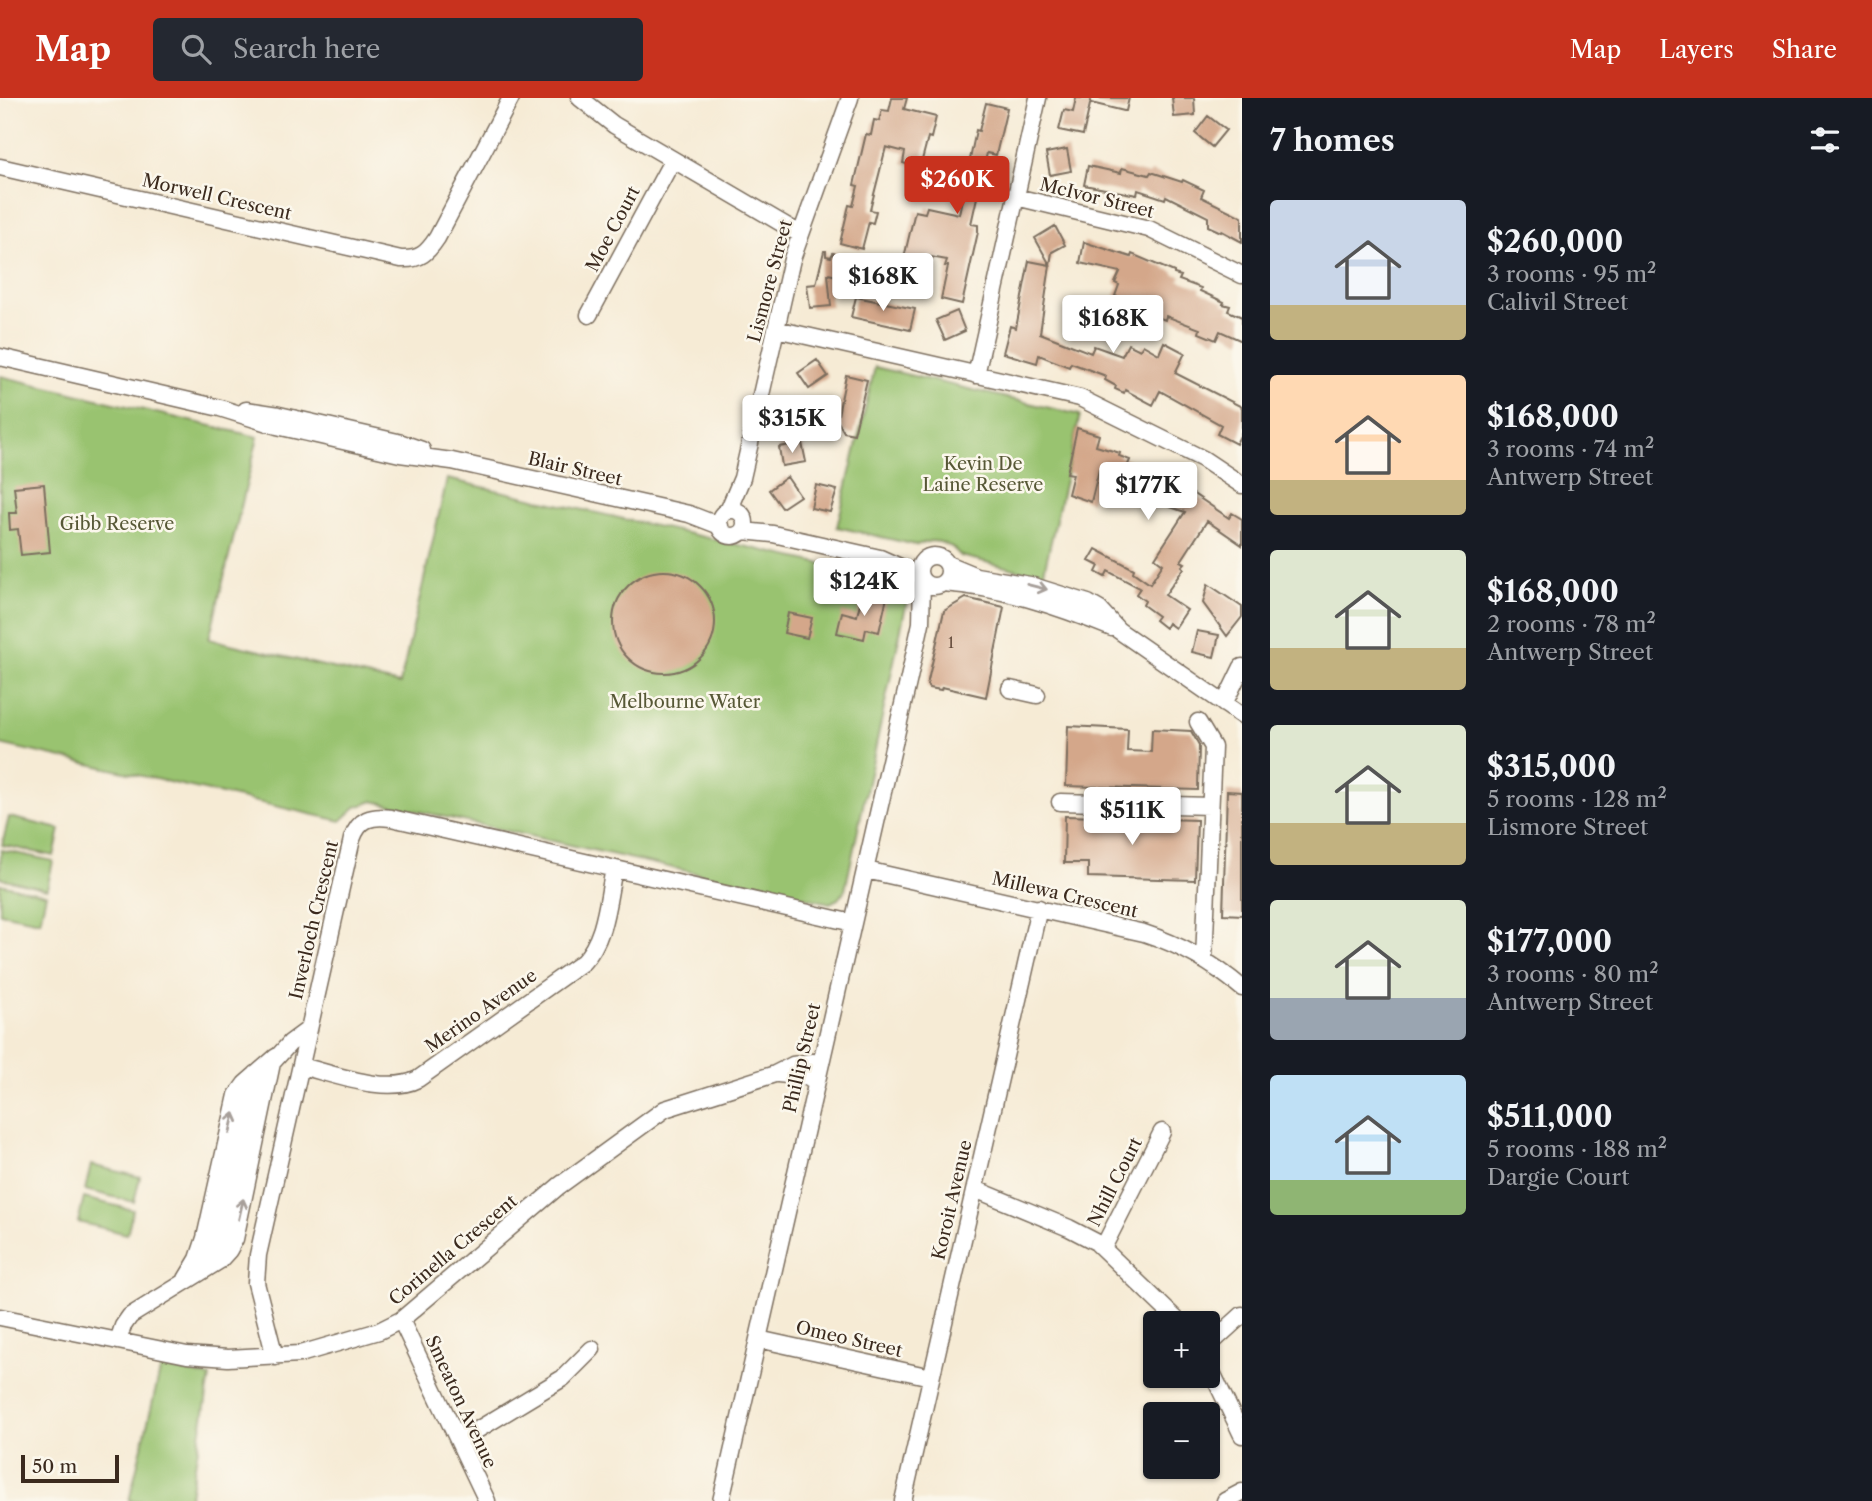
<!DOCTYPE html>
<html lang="en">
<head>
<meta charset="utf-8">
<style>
	body { margin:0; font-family:"Libre Caslon Text",serif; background:#242831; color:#f1f3f6; height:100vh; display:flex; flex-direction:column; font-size:26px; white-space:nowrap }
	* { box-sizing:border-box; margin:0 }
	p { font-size:23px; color:#9ea1a6 }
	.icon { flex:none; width:38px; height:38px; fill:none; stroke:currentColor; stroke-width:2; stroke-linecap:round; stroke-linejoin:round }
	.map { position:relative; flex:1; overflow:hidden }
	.panel { display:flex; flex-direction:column; background:#171b24; width:630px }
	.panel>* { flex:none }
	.controls { position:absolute; left:1143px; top:1213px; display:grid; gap:14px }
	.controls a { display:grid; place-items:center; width:77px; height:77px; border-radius:7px; background:#171b24; box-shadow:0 2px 5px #0004; font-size:35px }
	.scale { position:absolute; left:21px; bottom:18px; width:98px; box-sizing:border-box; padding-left:7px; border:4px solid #3b2a1e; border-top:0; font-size:19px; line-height:24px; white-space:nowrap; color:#3b2a1e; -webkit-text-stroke:5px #fbf7ec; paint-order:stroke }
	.price { position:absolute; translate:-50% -60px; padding:0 16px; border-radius:7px; background:#fff; color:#222; font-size:23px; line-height:46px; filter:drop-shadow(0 2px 4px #0008) }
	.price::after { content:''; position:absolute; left:50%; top:42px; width:21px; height:16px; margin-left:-10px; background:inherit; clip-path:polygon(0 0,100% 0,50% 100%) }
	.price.on { background:#c8321e; color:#fff }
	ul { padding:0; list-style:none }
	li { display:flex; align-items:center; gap:21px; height:175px; padding:0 28px }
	li span { display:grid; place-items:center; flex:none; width:196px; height:140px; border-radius:7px; color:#555 }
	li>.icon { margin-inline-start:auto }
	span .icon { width:84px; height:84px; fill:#fffc; stroke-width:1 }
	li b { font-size:30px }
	h2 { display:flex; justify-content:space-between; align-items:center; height:84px; padding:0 28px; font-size:30px }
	header { display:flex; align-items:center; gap:42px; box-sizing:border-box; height:98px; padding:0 35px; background:#c8321e; color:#fff }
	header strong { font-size:33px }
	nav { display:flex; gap:38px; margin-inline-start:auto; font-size:24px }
	.search { width:490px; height:63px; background:#242831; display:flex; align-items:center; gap:18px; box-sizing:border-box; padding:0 24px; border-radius:7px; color:#9ea1a6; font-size:26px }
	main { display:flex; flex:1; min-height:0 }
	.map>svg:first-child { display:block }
	.green { fill:#99c36f; stroke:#6a7646; stroke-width:2 }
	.building { fill:#d4a78a }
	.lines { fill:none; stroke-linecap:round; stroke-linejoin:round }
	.minor-casing { stroke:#7c6e5e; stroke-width:19 }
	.minor { stroke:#fff; stroke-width:16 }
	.oneway { stroke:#a79f9a }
	.labels { text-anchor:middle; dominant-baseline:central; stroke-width:5; stroke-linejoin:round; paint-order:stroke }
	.number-label { font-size:14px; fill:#614939 }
	.street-label { font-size:18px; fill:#3b2a1e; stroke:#fbf7ec }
	.park-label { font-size:18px; fill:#575836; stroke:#fbf7ec }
</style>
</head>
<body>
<header>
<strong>Map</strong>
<div class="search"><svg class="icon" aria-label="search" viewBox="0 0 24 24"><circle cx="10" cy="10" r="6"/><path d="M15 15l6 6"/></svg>Search here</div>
<nav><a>Map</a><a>Layers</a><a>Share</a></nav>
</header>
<main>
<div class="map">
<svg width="1242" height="1403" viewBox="0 0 1242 1403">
	<rect width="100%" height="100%" fill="#fbf7ec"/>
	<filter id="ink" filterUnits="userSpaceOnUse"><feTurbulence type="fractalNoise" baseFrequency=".0143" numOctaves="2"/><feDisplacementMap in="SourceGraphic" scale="14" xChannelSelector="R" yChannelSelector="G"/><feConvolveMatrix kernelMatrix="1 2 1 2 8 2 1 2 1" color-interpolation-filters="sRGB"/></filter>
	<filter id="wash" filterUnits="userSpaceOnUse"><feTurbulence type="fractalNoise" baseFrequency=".00686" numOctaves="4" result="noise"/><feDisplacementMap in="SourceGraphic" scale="28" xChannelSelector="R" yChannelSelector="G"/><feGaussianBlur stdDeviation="1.57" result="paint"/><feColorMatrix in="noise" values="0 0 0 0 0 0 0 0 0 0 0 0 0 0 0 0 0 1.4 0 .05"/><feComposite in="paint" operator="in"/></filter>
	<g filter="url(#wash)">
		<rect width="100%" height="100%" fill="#f6ebd5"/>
		<path class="green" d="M875,269L1080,317L1043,478L961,458L952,449L940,444L931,443L916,447L837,429Z
			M0,278L258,339L209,541L400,586L447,381L893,482L904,488L908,498L845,792L838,801L830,805L373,703L356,709L341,723L0,646Z
			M9,719L60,731L54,758L2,747Z
			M1,752L53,763L47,791L0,780Z
			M0,786L46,796L40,823L0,815Z
			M91,1067L140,1079L134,1104L85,1092Z
			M84,1100L133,1112L127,1136L78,1124Z
			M161,1269L210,1279L189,1403H129Z"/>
		<g id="blocks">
			<path class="building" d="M892,0H907L904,11L936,19L931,40L928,39L920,70L903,65L905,54L886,49L870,112L876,113L873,125L869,124L862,151L840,145L849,107L853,108L858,88L854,87L866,36L871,37L874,22L879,23L882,12L889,13Z
				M1076,0H1129L1126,13H1124L1091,5V2L1083,37L1059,32L1064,12L1073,14Z
				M1172,0H1194L1195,17L1174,19Z
				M986,5L1007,10L996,57L987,55L971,126L978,127V134L962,206L941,201L948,168H945L947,162L925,158L924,163L916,161L914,167L903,164L915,113L925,115L927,109L959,116L976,32L979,33Z
				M1208,18L1226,32L1212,49L1195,35Z
				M1067,51L1071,73L1050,77L1046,55Z
				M1088,68L1121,75L1122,70L1149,77L1151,74L1182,84L1183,82L1204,92L1201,99L1242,119V144L1222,133L1221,134L1208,128V119L1166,98L1165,101L1138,92L1137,97L1084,87Z
				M1055,128L1065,147L1052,154L1040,235L1091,255L1094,248L1122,258L1128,246L1140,252L1143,247L1159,256L1164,244L1185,255L1175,275L1242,309V334L1236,346L1217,336L1221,327L1160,293L1153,307L1125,292L1124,295L1115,291L1116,288L1105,282L1106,278L1071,265L1069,269L1039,257L1037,265L1003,255L1010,228L1016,230L1029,163L1050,167L1035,140Z
				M1084,144L1131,159L1132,156L1174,174V176L1181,178L1179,182L1201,190L1200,193L1224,204L1223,206L1230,208L1228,213L1242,219V243L1220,233L1216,242L1199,235L1200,231L1166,218L1165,222L1155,218L1156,216L1115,198L1119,187L1115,185L1120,174L1080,165Z
				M824,153H826V158L831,159L833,155L847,158L842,179L828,176L831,208L810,210L807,187L816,186Z
				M856,199L915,211L910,232L851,219Z
				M957,213L965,233L945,242L936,222Z
				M817,262L828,278L809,291L798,275Z
				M846,277L867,282L854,336L844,334L837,322Z
				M798,302L815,314L803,333L785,321Z
				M1077,330L1099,337L1096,348L1120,355L1119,358L1130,362L1127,369L1189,393L1229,420L1232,415L1242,421V447L1207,423L1181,463L1185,465L1182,468L1184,470L1165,497L1187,512L1175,530L1168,525L1165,530L1155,522L1158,518L1143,507L1145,503L1136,496L1140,490L1108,473L1105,479L1096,474L1099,468L1089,463L1096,451L1134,471L1133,474L1150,486L1163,466L1155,460L1185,414L1129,395L1134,383L1099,372L1091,404L1068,396L1073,376L1067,375Z
				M802,345L806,364L782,368L779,349Z
				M787,379L800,398L782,410L769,392Z
				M44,386L50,454L21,457L18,431L10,432L9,415H17L14,389Z
				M816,387L837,392L830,414L811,410Z
				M613 524a51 51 0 1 1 102 0a51 51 0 1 1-102 0Z
				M1208,486L1242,509V519L1227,538L1203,505Z
				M870,495L887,499L879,534L866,531L864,541L837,535L842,514L857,518L860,505L868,507Z
				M966,500L1004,509L986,599L942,589L941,592L930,590L927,587L944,513Z
				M788,515L812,520L807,540L784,535Z
				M1197,533L1219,537L1214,559L1192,554Z
				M1068,628L1128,631L1127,653L1151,654L1152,631L1191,633L1199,647L1198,692L1066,688Z
				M1227,693L1242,694V817L1223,816Z
				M1065,718L1197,722L1195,782L1088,779V765H1064Z"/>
		</g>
	</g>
	<g filter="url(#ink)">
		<use href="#blocks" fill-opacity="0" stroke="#7c6e5e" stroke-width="2"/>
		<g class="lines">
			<g class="minor-casing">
				<path id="minor" d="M580,0L614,27L800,136
					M0,69L401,161C420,162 427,155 437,140L511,0
					M1016,99L1149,131L1242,177
					M589,217L672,63
					M776,231L1080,300L1203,361L1242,387
					M0,259L220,310L277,328L400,356L452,363L689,416L720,428
					M976,277L1038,0
					M246,312L279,317L402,345L422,352
					M719 425a13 13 0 1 1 26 0a13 13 0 1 1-26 0Z
					M728,413L742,380L792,161L850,0
					M743,433L773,436L880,460L920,478
					M919 473a15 15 0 1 1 30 0a15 15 0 1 1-30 0Z
					M947,466L976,478L1030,487L1088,505L1100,512L1118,532L1242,618
					M943,485C1001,489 1058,508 1112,530
					M1010,591L1037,597
					M1224,606L1242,569
					M1198,624L1213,649L1204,862
					M1060,704L1210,708
					M866,772L1144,835C1181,847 1213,865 1242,890
					M301,968C334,976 387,997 418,981L583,864C606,840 607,803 614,771
					M778,976L807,979L816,985
					M975,1091L1069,1130L1096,1144L1180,1225
					M1103,1150L1162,1034
					M208,1169L220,1144L256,976
					M186,1181L198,1161L205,1140L237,997L245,986L276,959
					M0,1219L187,1257L228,1260L300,1256L379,1233L401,1222L559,1088L665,1011L775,976L793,967L812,964L821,965
					M401,1222L487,1403
					M758,1241L931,1279
					M118,1243L123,1228L130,1218L219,1163L229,1152L235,1141L272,965L290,945L309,931
					M1208,1248L1242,1217
					M275,1259L256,1185L258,1157L352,741C359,721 371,717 391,720L853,825
					M1208,1266L1242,1337
					M459,1343L563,1280L592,1251
					M721,1403L909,580L921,525L922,482
					M903,1403L1039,810
					M1225,1403L1242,1394"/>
			</g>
			<use href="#minor" class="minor"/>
		</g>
		<defs><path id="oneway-shaft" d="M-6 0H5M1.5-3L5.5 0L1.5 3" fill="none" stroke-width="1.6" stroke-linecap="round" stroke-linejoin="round" transform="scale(1.75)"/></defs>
		<g class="oneway">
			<use href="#oneway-shaft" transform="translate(1037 489) rotate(14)"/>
			<use href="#oneway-shaft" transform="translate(232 1025) rotate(-77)"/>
			<use href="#oneway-shaft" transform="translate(241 1111) rotate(-77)"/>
		</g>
	</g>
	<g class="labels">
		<g class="number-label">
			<text x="951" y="545">1</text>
		</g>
		<g class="street-label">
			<text transform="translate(217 99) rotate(13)">Morwell Crescent</text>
			<text transform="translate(1097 100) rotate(14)">McIvor Street</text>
			<text transform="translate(613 131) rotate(-62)">Moe Court</text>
			<text transform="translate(770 183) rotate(-75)">Lismore Street</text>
			<text transform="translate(575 371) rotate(13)">Blair Street</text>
			<text transform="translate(1065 797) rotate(13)">Millewa Crescent</text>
			<text transform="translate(314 822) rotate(-77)">Inverloch Crescent</text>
			<text transform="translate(481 913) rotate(-35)">Merino Avenue</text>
			<text transform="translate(802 960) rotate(-77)">Phillip Street</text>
			<text transform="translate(1115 1084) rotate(-63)">Nhill Court</text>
			<text transform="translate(952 1102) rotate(-77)">Koroit Avenue</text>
			<text transform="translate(453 1152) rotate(-40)">Corinella Crescent</text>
			<text transform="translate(849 1241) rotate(13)">Omeo Street</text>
			<text transform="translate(461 1304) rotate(65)">Smeaton Avenue</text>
		</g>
		<g class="park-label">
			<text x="983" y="366">Kevin De<tspan x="983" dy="21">Laine Reserve</tspan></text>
			<text x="117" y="426">Gibb Reserve</text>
			<text x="685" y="604">Melbourne Water</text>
		</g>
	</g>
</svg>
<div class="controls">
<a>+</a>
<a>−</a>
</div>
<div class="scale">50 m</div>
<b class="price on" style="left:957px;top:118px">$260K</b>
<b class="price" style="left:883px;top:215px">$168K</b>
<b class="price" style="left:1113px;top:257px">$168K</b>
<b class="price" style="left:792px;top:357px">$315K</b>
<b class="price" style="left:1148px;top:424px">$177K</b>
<b class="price" style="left:864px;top:520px">$124K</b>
<b class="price" style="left:1132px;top:749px">$511K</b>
</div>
<section class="panel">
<h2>7 homes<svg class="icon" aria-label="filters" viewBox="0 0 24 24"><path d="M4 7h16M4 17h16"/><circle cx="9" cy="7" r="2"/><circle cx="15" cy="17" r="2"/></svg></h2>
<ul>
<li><span style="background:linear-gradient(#c9d6e8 75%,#c2b280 0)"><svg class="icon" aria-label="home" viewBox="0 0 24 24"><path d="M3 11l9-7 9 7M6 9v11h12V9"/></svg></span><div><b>$260,000</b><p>3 rooms · 95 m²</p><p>Calivil Street</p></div></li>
<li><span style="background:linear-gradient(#ffd9b3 75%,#c2b280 0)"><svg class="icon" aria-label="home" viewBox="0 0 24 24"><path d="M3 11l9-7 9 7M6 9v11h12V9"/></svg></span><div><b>$168,000</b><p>3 rooms · 74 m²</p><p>Antwerp Street</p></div></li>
<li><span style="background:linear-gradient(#dfe7d0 70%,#c2b280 0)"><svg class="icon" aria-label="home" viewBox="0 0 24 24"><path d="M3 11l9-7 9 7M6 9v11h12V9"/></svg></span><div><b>$168,000</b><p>2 rooms · 78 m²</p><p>Antwerp Street</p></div></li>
<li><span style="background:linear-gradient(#dfe7d0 70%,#c2b280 0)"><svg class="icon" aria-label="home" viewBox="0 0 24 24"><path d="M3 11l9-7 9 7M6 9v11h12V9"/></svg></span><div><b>$315,000</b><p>5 rooms · 128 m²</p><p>Lismore Street</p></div></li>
<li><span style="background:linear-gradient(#dfe7d0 70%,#9aa5b1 0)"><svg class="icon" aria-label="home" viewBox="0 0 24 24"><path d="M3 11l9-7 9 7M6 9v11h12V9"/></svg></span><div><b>$177,000</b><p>3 rooms · 80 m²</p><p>Antwerp Street</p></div></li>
<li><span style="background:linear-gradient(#bfe0f5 75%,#8fb573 0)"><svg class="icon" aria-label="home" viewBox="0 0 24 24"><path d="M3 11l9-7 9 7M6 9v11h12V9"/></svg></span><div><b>$511,000</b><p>5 rooms · 188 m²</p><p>Dargie Court</p></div></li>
</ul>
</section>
</main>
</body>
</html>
